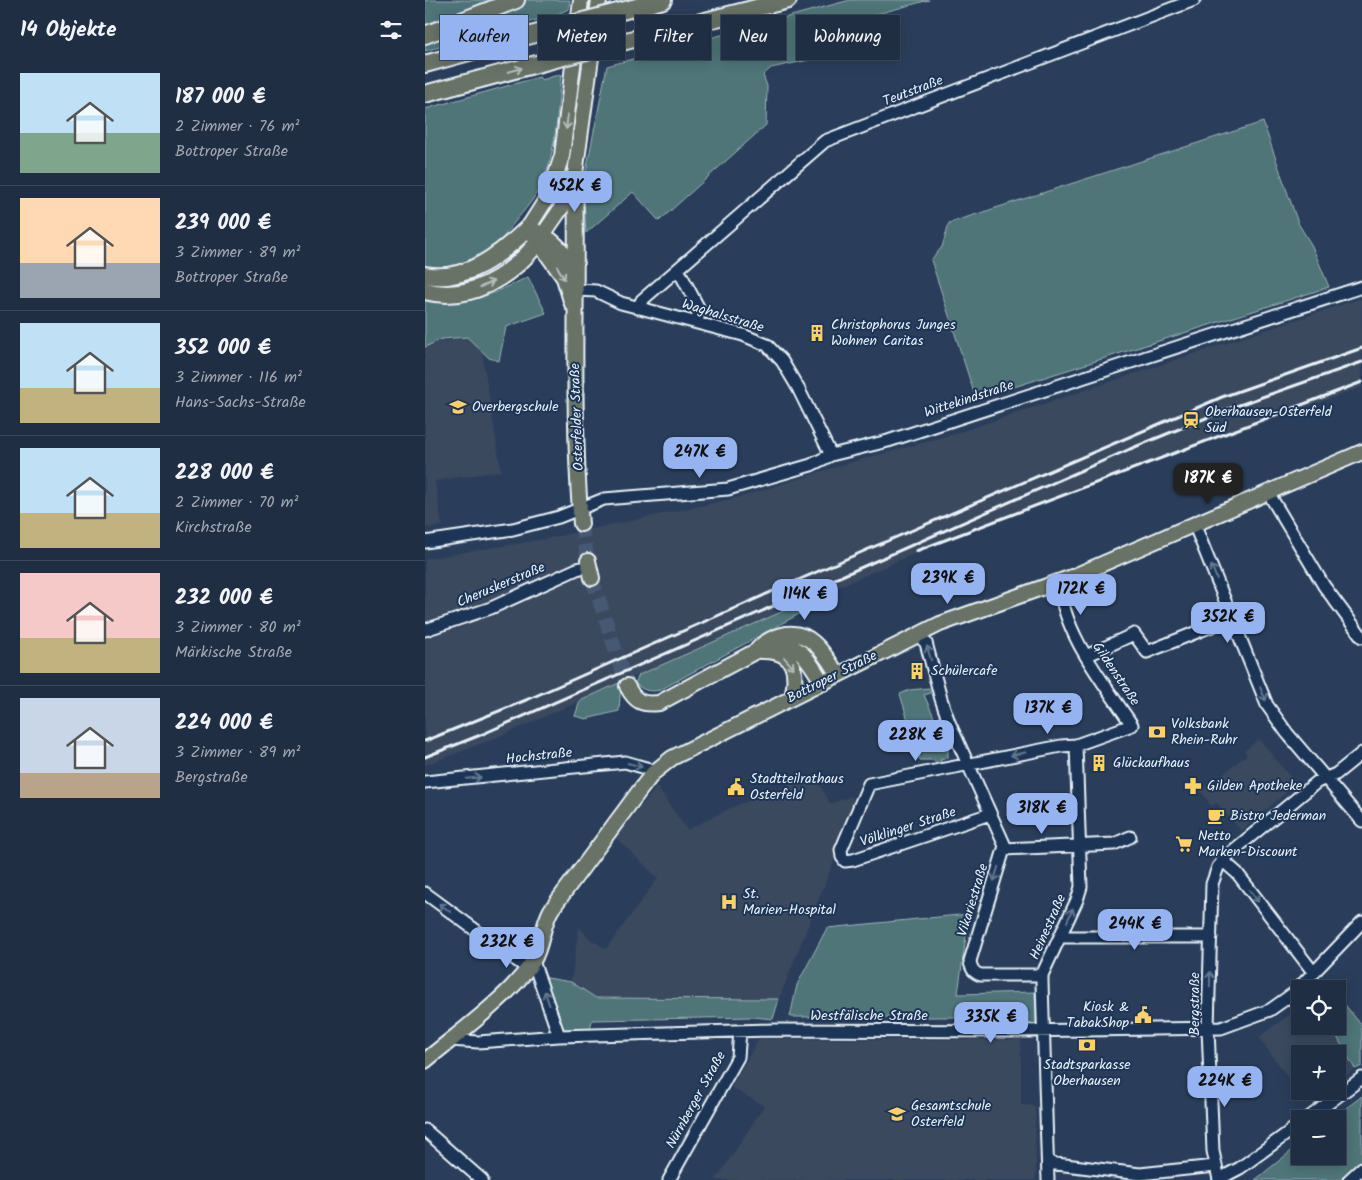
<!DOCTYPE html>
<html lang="de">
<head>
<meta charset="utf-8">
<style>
	body { margin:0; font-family:Kalam,sans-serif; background:#2d3a4f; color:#f1f3f6; height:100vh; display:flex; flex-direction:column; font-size:19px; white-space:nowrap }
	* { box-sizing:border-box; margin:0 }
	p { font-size:16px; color:#a2a8b2 }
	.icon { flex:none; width:28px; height:28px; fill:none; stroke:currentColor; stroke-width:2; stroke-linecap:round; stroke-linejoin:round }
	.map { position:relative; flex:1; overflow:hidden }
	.side { display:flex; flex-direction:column; background:#202e44; width:425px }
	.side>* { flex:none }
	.banner { position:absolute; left:15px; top:15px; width:475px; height:45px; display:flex; gap:10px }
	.tools { position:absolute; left:866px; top:980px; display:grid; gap:10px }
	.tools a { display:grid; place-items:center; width:55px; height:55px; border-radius:0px; background:#202e44; box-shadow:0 2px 12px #0003,0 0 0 1px #3d4a5d; font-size:25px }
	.price { position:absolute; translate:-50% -42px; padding:0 11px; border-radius:10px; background:#95b2f1; color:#111; font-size:16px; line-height:32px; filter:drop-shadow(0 1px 2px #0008) }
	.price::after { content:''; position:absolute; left:50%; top:30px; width:15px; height:11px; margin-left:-8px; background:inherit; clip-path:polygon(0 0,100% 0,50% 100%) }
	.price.current { background:#222; color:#fff }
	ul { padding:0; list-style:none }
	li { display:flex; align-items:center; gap:15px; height:125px; padding:0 20px }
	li+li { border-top:1px solid #3d4a5d }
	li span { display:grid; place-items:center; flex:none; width:140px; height:100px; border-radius:0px; color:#555 }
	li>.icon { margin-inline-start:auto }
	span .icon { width:60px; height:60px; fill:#fffc; stroke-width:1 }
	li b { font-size:21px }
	h2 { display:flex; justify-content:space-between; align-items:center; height:60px; padding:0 20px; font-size:21px }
	.tag { padding:0 18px; border-radius:0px; background:#202e44; box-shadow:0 2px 12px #0003,0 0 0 1px #3d4a5d; font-size:18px; line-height:45px }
	.tag.current { background:#95b2f1; color:#111 }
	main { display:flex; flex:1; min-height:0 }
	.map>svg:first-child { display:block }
	.built { fill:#3a485f }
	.green { fill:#507578; stroke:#9cb3b8 }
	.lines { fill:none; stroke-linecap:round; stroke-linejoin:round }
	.major-tunnel { stroke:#465973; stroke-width:14; stroke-dasharray:14 7; stroke-linecap:butt }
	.minor-casing { stroke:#e8f1f8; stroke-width:15 }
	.major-casing { stroke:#e8f1f8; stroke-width:18 }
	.highway-casing { stroke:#e8f1f8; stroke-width:20 }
	.minor { stroke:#1d3557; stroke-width:11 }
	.major { stroke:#687266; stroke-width:14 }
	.highway { stroke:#687266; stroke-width:16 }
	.rail { stroke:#e8f1f8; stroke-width:3 }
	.highway-bridge-casing { stroke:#e8f1f8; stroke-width:20; stroke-linecap:butt }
	.highway-bridge { stroke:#687266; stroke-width:16 }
	.oneway { stroke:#b5bebe }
	.oneway2 { stroke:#64778f }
	.labels { text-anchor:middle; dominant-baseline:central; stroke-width:4; stroke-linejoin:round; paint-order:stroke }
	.street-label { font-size:14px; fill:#e8f1f8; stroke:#1d3557 }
	.poi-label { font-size:14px; fill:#e8f1f8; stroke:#1d3557; text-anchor:start }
</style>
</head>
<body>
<main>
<section class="side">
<h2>14 Objekte<svg class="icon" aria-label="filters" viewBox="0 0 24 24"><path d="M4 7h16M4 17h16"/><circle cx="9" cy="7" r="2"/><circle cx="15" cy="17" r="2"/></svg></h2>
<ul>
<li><span style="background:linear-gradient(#bfe0f5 60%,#7fa58c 0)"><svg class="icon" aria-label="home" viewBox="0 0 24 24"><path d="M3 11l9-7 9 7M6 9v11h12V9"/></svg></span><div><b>187 000 €</b><p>2 Zimmer · 76 m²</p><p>Bottroper Straße</p></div></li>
<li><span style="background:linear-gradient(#ffd9b3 65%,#9aa5b1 0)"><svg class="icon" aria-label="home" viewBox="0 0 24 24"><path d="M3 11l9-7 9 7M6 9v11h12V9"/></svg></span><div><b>239 000 €</b><p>3 Zimmer · 89 m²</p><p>Bottroper Straße</p></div></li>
<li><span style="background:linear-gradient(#bfe0f5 65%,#c2b280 0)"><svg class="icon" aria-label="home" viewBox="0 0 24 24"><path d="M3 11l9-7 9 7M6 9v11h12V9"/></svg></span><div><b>352 000 €</b><p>3 Zimmer · 116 m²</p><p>Hans-Sachs-Straße</p></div></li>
<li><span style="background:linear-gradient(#bfe0f5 65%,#c2b280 0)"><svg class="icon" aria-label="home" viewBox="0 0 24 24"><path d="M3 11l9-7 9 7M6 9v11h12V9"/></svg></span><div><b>228 000 €</b><p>2 Zimmer · 70 m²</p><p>Kirchstraße</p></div></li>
<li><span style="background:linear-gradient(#f6c9c9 65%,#c2b280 0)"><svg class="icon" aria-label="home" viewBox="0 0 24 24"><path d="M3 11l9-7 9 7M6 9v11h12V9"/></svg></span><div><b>232 000 €</b><p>3 Zimmer · 80 m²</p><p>Märkische Straße</p></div></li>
<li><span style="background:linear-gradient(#c9d6e8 75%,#b9a48a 0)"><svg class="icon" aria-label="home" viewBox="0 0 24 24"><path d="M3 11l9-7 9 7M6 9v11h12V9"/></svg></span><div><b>224 000 €</b><p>3 Zimmer · 89 m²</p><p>Bergstraße</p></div></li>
</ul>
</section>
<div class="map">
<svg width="937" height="1180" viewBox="0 0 937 1180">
	<rect width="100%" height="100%" fill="#2a3e5b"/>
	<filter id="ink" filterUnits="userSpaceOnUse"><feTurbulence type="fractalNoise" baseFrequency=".02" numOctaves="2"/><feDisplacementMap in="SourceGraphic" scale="10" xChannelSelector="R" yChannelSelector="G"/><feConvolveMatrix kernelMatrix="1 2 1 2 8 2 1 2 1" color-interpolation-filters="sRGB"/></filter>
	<g filter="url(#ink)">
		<path class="built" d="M937,298V387L738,459L493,552L66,740L0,765V559L120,539L316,497L420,464L526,435Z
			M54,335L76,471L10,481L17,526L0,528V344Z
			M834,739L871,784L816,831L792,803L786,806L776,791L822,755L819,751Z
			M390,776L405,804L427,796L430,808L354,999L171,998L146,982L154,927L165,939L181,949L233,878L190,837L232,787L262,830L312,805Z
			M875,1007V1026H906L930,1069L913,1082L912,1054H875V1091H901L882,1105L834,1037Z
			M334,1039L596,1040V1105L610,1106L611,1180H291L339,1106L306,1087Z"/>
		<path class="green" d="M0,0H69L0,26Z
			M101,0H145L144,9L130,15L0,51V39Z
			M425,0H504L400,28L407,55L346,68L338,75L342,86L341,125L234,221L208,192L161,233L158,186L182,66Z
			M136,74C132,112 132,155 114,189C105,206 90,220 79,236L81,242C58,258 29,274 0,269V109L114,77L117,80Z
			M838,122L873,223L887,246L904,287L551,399L506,260L517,247L524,223Z
			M103,277L121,313L81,327L74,361L64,358L42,337L17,339L0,347V297C38,311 69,293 103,277Z
			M397,594L385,608L235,690C225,692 218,691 210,683L214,675Z
			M196,682L194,711L161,719L150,716L155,701Z
			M504,688L506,693L499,695L523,748V758L515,760L519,764L516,765L509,760H495L475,694L485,690Z
			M544,914L533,994L610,992L611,1024L533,1026L532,1017H365L372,985L402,928Z
			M117,977L146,982L171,998L354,999L348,1019L329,1017L167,1020L165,1030L135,1032Z
			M913,996L937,1026V1066L930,1069L906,1026H912Z
			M937,1096V1162L915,1180H830L875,1144V1156H912V1119H907Z"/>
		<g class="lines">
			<path class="major-tunnel" d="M156,524L163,561
				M167,578L202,686"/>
			<g class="minor-casing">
				<path id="minor" d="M152,290L171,291L196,303L318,335L342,345L357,361L373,388L406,455
					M213,308L217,300L253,269
					M273,323V307L253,269L400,141L769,0
					M844,494L899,586L937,637
					M770,526L842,705L862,733L937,821
					M0,542L88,529L134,517L179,499L303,489L386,465L406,455L463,441L937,287
					M0,630L66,608L152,569L164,566
					M493,635L501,643L516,699L524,722L580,846L545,961C546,969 549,973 556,975H617
					M661,656L709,634L722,652L807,618
					M0,782L200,762L221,768L228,773
					M565,814L428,860L420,861L417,857L416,850L444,784L636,746L651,745L707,725C678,681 639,636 634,582
					M579,849L689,844L705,837
					M797,860L812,873L889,973
					M0,893L102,968
					M636,937H786
					M108,961L134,1036
					M26,1040L53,1042L134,1036L349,1030L592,1031L796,1028L845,1010L869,993L937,922
					M882,1119L937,1078
					M0,1130L57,1180
					M623,1163L715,1174L790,1166
					M794,1179L815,1168L875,1124
					M244,1180L313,1057L315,1031
					M623,1180L617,982V975L652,900L656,887L651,745
					M794,1180L788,1151L783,1028L787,884L793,867L804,854L892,782L911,774L937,753
					M924,1180L937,1168"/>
			</g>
			<g class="major-casing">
				<path id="major" d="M150,174C153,290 146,408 156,524
					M103,228L124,195L137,156L156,0
					M111,231C130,240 143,255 150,275
					M109,236L139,278L147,304
					M113,242L137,207L150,174L174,0
					M163,561L167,578
					M341,647C377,641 380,656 398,683
					M336,651C370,650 373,671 367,698
					M202,686C210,702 217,705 234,703L331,651C338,642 346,638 357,635C386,628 400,655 413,675
					M0,1061C31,1035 87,995 108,961C117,946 117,926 126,910L215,790L228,773L247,758L515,624L647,577L937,452"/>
			</g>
			<g class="highway-casing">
				<path id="highway" d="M189,13L238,0
					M0,35L91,0
					M185,45L363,0
					M0,64L139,26
					M0,94L134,58
					M0,275C41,283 76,254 103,228
					M0,291C45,303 86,276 113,242"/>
			</g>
			<use href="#minor" class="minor"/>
			<use href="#major" class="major"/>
			<use href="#highway" class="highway"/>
			<path class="rail" d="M491,551L937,382
				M0,741L106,698L446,548L797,397L937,348
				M0,757L58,734L705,449L803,409L937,362"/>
			<g class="highway-bridge-casing">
				<path id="highway-bridge" d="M139,26L189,13
					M134,58L185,45"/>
			</g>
			<use href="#highway-bridge" class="highway-bridge"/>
		</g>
		<defs><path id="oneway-shaft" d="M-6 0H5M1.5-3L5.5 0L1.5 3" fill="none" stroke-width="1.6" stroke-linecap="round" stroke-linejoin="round" transform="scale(1.25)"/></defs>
		<g class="oneway">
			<use href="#oneway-shaft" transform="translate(90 70) rotate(-15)"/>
			<use href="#oneway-shaft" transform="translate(142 122) rotate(96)"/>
			<use href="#oneway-shaft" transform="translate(136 273) rotate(60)"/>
			<use href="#oneway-shaft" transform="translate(62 284) rotate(-24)"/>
			<use href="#oneway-shaft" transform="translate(364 663) rotate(49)"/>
		</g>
		<g class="oneway2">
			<use href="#oneway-shaft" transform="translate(789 572) rotate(-112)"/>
			<use href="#oneway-shaft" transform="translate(504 653) rotate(-106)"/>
			<use href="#oneway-shaft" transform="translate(838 694) rotate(67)"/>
			<use href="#oneway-shaft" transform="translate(593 754) rotate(169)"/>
			<use href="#oneway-shaft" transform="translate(210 765) rotate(15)"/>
			<use href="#oneway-shaft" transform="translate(49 778) rotate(-6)"/>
			<use href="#oneway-shaft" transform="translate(571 874) rotate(107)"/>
			<use href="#oneway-shaft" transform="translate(829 896) rotate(53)"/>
			<use href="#oneway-shaft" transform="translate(20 908) rotate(-143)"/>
			<use href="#oneway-shaft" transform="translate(645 915) rotate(-66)"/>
			<use href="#oneway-shaft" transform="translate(785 979) rotate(-89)"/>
			<use href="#oneway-shaft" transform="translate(122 998) rotate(-109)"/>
		</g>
	</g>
	<defs>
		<g id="building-bare" transform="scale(1.35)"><path d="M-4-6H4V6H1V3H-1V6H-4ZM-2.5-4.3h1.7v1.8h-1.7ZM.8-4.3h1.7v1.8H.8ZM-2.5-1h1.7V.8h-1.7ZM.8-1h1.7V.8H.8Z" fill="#ffd166" stroke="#1d3557" stroke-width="2.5" paint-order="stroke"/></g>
		<g id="school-bare" transform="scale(1.35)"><path d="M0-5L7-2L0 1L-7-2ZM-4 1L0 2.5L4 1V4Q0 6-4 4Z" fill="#ffd166" stroke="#1d3557" stroke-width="2.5" paint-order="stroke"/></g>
		<g id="station-bare" transform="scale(1.35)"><path d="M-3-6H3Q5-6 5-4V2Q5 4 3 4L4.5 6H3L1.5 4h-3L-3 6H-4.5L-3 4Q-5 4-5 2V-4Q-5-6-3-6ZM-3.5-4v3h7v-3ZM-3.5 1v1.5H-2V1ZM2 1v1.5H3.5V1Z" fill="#ffd166" stroke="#1d3557" stroke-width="2.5" paint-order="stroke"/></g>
		<g id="bank-bare" transform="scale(1.35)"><path d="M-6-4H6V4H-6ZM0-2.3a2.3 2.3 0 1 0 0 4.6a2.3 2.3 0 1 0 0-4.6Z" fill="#ffd166" stroke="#1d3557" stroke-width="2.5" paint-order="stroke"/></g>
		<g id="pharmacy-bare" transform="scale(1.35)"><path d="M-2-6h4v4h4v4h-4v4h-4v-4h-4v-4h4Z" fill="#ffd166" stroke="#1d3557" stroke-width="2.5" paint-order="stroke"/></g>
		<g id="civic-bare" transform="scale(1.35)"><path d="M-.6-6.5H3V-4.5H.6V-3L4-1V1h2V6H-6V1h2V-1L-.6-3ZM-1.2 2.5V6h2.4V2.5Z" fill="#ffd166" stroke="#1d3557" stroke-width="2.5" paint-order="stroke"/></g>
		<g id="cafe-bare" transform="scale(1.35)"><path d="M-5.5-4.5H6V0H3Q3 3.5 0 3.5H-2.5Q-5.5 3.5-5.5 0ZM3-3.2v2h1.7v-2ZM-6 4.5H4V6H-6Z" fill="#ffd166" stroke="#1d3557" stroke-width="2.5" paint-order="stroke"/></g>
		<g id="supermarket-bare" transform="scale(1.35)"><path d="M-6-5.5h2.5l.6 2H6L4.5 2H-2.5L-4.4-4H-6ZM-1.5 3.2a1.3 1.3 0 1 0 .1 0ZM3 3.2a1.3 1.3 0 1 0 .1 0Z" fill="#ffd166" stroke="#1d3557" stroke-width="2.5" paint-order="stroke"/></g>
		<g id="hospital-bare" transform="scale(1.35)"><path d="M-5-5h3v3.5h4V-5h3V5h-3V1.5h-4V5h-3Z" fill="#ffd166" stroke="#1d3557" stroke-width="2.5" paint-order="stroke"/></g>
	</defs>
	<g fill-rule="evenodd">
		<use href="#building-bare" x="392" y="333"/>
		<use href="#school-bare" x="33" y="407"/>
		<use href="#station-bare" x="766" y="420"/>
		<use href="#building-bare" x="492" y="671"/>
		<use href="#bank-bare" x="732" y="732"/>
		<use href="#building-bare" x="674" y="763"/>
		<use href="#pharmacy-bare" x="768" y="786"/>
		<use href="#civic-bare" x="311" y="787"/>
		<use href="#cafe-bare" x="791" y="816"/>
		<use href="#supermarket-bare" x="759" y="844"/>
		<use href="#hospital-bare" x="304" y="902"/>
		<use href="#civic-bare" x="718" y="1015"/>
		<use href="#bank-bare" x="662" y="1045"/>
		<use href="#school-bare" x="472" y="1114"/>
	</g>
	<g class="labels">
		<g class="street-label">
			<text transform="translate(488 91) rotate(-21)">Teutstraße</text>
			<text transform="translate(298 316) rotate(17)">Waghalsstraße</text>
			<text transform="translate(544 399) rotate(-18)">Wittekindstraße</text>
			<text transform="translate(152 417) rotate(-92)">Osterfelder Straße</text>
			<text transform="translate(76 585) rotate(-23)">Cheruskerstraße</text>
			<text transform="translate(691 674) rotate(56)">Gildenstraße</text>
			<text transform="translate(407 677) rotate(-27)">Bottroper Straße</text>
			<text transform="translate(114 756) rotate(-6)">Hochstraße</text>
			<text transform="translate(483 827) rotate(-18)">Völklinger Straße</text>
			<text transform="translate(548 900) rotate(-73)">Vikariestraße</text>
			<text transform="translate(623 927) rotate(-66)">Heinestraße</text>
			<text transform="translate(770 1004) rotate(-90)">Bergstraße</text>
			<text x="444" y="1016">Westfälische Straße</text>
			<text transform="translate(271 1100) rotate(-61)">Nürnberger Straße</text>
		</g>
		<g class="poi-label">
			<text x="406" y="325">Christophorus Junges<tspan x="406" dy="16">Wohnen Caritas</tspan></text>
			<text x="47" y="407">Overbergschule</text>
			<text x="780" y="412">Oberhausen-Osterfeld<tspan x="780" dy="16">Süd</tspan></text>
			<text x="506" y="671">Schülercafe</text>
			<text x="746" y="724">Volksbank<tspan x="746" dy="16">Rhein-Ruhr</tspan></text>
			<text x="688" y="763">Glückaufhaus</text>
			<text x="325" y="779">Stadtteilrathaus<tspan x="325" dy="16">Osterfeld</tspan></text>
			<text x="782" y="786">Gilden Apotheke</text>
			<text x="805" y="816">Bistro Jederman</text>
			<text x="773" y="836">Netto<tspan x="773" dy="16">Marken-Discount</tspan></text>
			<text x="318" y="894">St.<tspan x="318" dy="16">Marien-Hospital</tspan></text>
			<text x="704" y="1007" text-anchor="end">Kiosk &amp;<tspan x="704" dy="16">TabakShop</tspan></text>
			<text x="662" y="1065" text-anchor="middle">Stadtsparkasse<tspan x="662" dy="16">Oberhausen</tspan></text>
			<text x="486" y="1106">Gesamtschule<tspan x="486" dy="16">Osterfeld</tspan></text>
		</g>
	</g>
</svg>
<div class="tools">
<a><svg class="icon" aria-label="locate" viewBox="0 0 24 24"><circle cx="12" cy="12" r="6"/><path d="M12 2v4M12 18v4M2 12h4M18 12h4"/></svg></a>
<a>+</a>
<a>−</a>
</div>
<b class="price" style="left:150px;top:213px">452K €</b>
<b class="price" style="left:275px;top:479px">247K €</b>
<b class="price current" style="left:783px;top:505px">187K €</b>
<b class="price" style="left:523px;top:605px">239K €</b>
<b class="price" style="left:656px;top:616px">172K €</b>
<b class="price" style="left:380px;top:621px">114K €</b>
<b class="price" style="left:803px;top:644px">352K €</b>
<b class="price" style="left:623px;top:735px">137K €</b>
<b class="price" style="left:491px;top:762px">228K €</b>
<b class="price" style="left:617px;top:835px">318K €</b>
<b class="price" style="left:710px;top:951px">244K €</b>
<b class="price" style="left:82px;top:969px">232K €</b>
<b class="price" style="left:566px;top:1044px">335K €</b>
<b class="price" style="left:800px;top:1108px">224K €</b>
<div class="banner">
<a class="tag current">Kaufen</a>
<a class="tag">Mieten</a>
<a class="tag">Filter</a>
<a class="tag">Neu</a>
<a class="tag">Wohnung</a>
</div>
</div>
</main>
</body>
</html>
